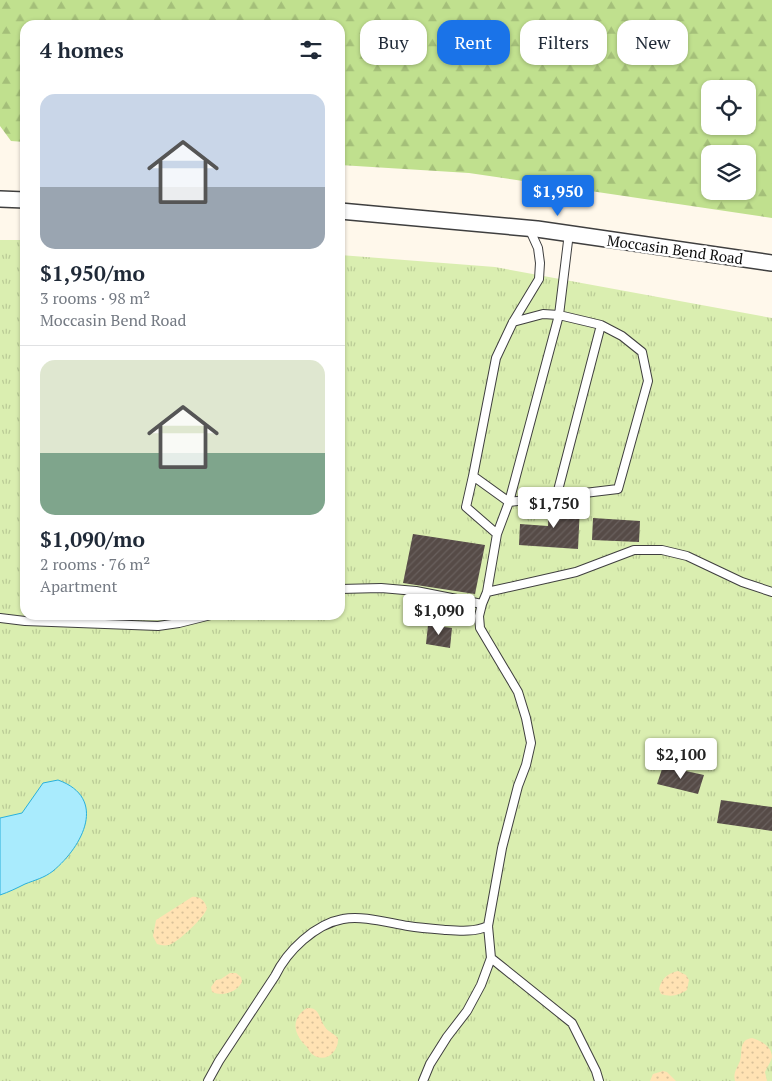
<!DOCTYPE html>
<html lang="en">
<head>
<meta charset="utf-8">
<style>
	body { margin:0; font-family:"PT Serif",serif; background:#f2f2f3; color:#1f2937; height:100vh; display:flex; flex-direction:column; font-size:19px; white-space:nowrap }
	* { box-sizing:border-box; margin:0 }
	p { font-size:16px; color:#747a83 }
	.icon { flex:none; width:28px; height:28px; fill:none; stroke:currentColor; stroke-width:2; stroke-linecap:round; stroke-linejoin:round }
	.map { position:relative; flex:1; overflow:hidden }
	.details { position:absolute; left:20px; top:20px; width:325px; height:600px; display:flex; flex-direction:column; background:#fff; border-radius:15px; box-shadow:0 1px 4px #0004 }
	.details>* { flex:none }
	.top-card { position:absolute; left:360px; top:20px; width:336px; height:45px; display:flex; gap:10px }
	.buttons { position:absolute; left:701px; top:80px; display:grid; gap:10px }
	.buttons a { display:grid; place-items:center; width:55px; height:55px; border-radius:10px; background:#fff; box-shadow:0 1px 4px #0004; font-size:25px }
	.price { position:absolute; translate:-50% -42px; padding:0 11px; border-radius:5px; background:#fff; color:#222; font-size:16px; line-height:32px; filter:drop-shadow(0 1px 2px #0008) }
	.price::after { content:''; position:absolute; left:50%; top:30px; width:15px; height:11px; margin-left:-8px; background:inherit; clip-path:polygon(0 0,100% 0,50% 100%) }
	.price.on { background:#1a73e8; color:#fff }
	ul { padding:0; list-style:none }
	li { display:grid; align-content:center; gap:10px; height:265px; padding:0 20px }
	li+li { border-top:1px solid #e0e1e3 }
	li span { display:grid; place-items:center; height:155px; border-radius:15px; color:#555 }
	li>.icon { margin-inline-start:auto }
	span .icon { width:90px; height:90px; fill:#fffc; stroke-width:1 }
	li b { font-size:21px }
	h2 { display:flex; justify-content:space-between; align-items:center; height:60px; padding:0 20px; font-size:21px }
	.tag { padding:0 18px; border-radius:15px; background:#fff; box-shadow:0 1px 4px #0004; font-size:18px; line-height:45px }
	.tag.on { background:#1a73e8; color:#fff }
	.map>svg:first-child { display:block }
	.grass { fill:url(#grass-tufts) }
	.forest { fill:url(#forest-firs); fill-rule:evenodd }
	.sand { fill:url(#sand-dots) }
	.water { fill:#a9ebfd; stroke:#28b0dc }
	.building { fill:url(#building-hatch) }
	.lines { fill:none; stroke-linecap:round; stroke-linejoin:round }
	.lane-casing { stroke:#3f3f3f; stroke-width:10 }
	.street-casing { stroke:#3f3f3f; stroke-width:18 }
	.lane { stroke:#fff; stroke-width:8 }
	.street { stroke:#fff; stroke-width:15 }
	.labels { text-anchor:middle; dominant-baseline:central; stroke-width:5; stroke-linejoin:round; paint-order:stroke }
	.street-label { font-size:15px; fill:#0c0c0c; stroke:#fff }
</style>
</head>
<body>
<div class="map">
<svg width="772" height="1081" viewBox="0 0 772 1081">
	<defs>
		<pattern id="grass-tufts" width="24" height="20" patternUnits="userSpaceOnUse" patternTransform="scale(1.25)"><rect width="24" height="20" fill="#daeeb0"/><path d="M3 7l-1-3M5 7V3M7 7l1-3M15 17l-1-3M17 17v-4M19 17l1-3" fill="none" stroke="#bacb96"/></pattern>
		<pattern id="forest-firs" width="22" height="20" patternUnits="userSpaceOnUse" patternTransform="scale(1.25)"><rect width="22" height="20" fill="#c0e08e"/><path d="M5 1l3.5 6h-7zM16 11l3.5 6h-7z" fill="#a4bf79"/></pattern>
		<pattern id="sand-dots" width="8" height="8" patternUnits="userSpaceOnUse" patternTransform="scale(1.25)"><rect width="8" height="8" fill="#ffe2b3"/><path d="M2 2h.1M6 6h.1" fill="none" stroke="#d9c199" stroke-width="1.8" stroke-linecap="round"/></pattern>
		<pattern id="building-hatch" width="6" height="6" patternUnits="userSpaceOnUse" patternTransform="scale(1.25)"><rect width="6" height="6" fill="#564b47"/><path d="M-1 1l2-2M0 6l6-6M5 7l2-2" fill="none" stroke="#69605d"/></pattern>
	</defs>
	<rect width="100%" height="100%" fill="#fff8eb"/>
	<path class="grass" d="M0,240H25V615H340V255L495,267L772,318V1081H0Z"/>
	<path class="forest" d="M0,0H772V218L469,173L340,165V25H25V142L11,141L0,126ZM710,89H748V126H710ZM710,154H748V191H710Z"/>
	<path class="sand" d="M192,897C200,896 205,901 207,908C206,916 177,943 169,945C164,946 161,945 157,944L153,936L156,920Z
		M678,971L686,975L689,980L687,990C678,996 671,997 661,994L659,989C661,979 668,973 678,971Z
		M230,973H236L241,977L242,982C237,992 223,997 212,992L211,987L216,980L221,979Z
		M307,1008C320,1007 319,1019 325,1027C328,1032 334,1033 338,1038C339,1053 324,1064 312,1054C309,1052 308,1047 305,1045C293,1033 291,1018 307,1008Z
		M752,1038C761,1041 772,1046 772,1057C771,1062 767,1067 765,1072L767,1081H735C733,1072 737,1069 740,1061C743,1052 738,1040 752,1038Z
		M663,1071L667,1072L676,1081H650L653,1074Z"/>
	<path class="water" d="M58,780C108,798 83,846 53,871C44,878 35,880 25,884C17,888 9,892 0,895V818L22,813L43,783Z"/>
	<path class="building" d="M549,504L580,506L578,549L519,545L520,524L548,526Z
		M593,518L640,521L639,542L592,540Z
		M413,534L485,545L475,594L403,583Z
		M428,625L452,628L450,648L426,644Z
		M663,766L704,775L698,794L657,784Z
		M721,800L772,807V831L717,823Z"/>
	<g class="lines">
		<g class="lane-casing">
			<path id="lane" d="M529,228L538,248L540,263L539,279L513,322L496,358L473,476L509,502L559,315L569,233
				M473,476L466,507L497,534L509,502L618,489L648,381L642,352L622,336L601,325L559,315L543,314L513,322
				M556,498L601,325
				M340,589L381,588L416,591L482,604L487,592L497,534
				M487,592L576,572L634,550H662L687,556L742,582L772,592
				M482,604L479,616L480,628L518,692L526,718L531,743L526,765L518,786L502,848L488,926L491,958L572,1023L596,1071L599,1081
				M0,618L25,621L158,626L179,623L211,615
				M208,1081L219,1061L275,976C287,951 315,924 343,919C362,915 389,923 408,926C421,928 434,929 446,930C461,931 475,932 488,926
				M423,1081L430,1064L447,1037L467,1011L481,985L491,958"/>
		</g>
		<g class="street-casing">
			<path id="street" d="M0,199L25,200
				M340,211L537,229L772,263"/>
		</g>
		<use href="#lane" class="lane"/>
		<use href="#street" class="street"/>
	</g>
	<g class="labels">
		<g class="street-label">
			<text transform="translate(675 249) rotate(8)">Moccasin Bend Road</text>
		</g>
	</g>
</svg>
<div class="buttons">
<a><svg class="icon" aria-label="locate" viewBox="0 0 24 24"><circle cx="12" cy="12" r="6"/><path d="M12 2v4M12 18v4M2 12h4M18 12h4"/></svg></a>
<a><svg class="icon" aria-label="layers" viewBox="0 0 24 24"><path d="M12 4l9 5-9 5-9-5zM3 14l9 5 9-5"/></svg></a>
</div>
<b class="price on" style="left:558px;top:217px">$1,950</b>
<b class="price" style="left:554px;top:529px">$1,750</b>
<b class="price" style="left:439px;top:636px">$1,090</b>
<b class="price" style="left:681px;top:780px">$2,100</b>
<div class="top-card">
<a class="tag">Buy</a>
<a class="tag on">Rent</a>
<a class="tag">Filters</a>
<a class="tag">New</a>
</div>
<section class="details">
<h2>4 homes<svg class="icon" aria-label="filters" viewBox="0 0 24 24"><path d="M4 7h16M4 17h16"/><circle cx="9" cy="7" r="2"/><circle cx="15" cy="17" r="2"/></svg></h2>
<ul>
<li><span style="background:linear-gradient(#c9d6e8 60%,#9aa5b1 0)"><svg class="icon" aria-label="home" viewBox="0 0 24 24"><path d="M3 11l9-7 9 7M6 9v11h12V9"/></svg></span><div><b>$1,950/mo</b><p>3 rooms · 98 m²</p><p>Moccasin Bend Road</p></div></li>
<li><span style="background:linear-gradient(#dfe7d0 60%,#7fa58c 0)"><svg class="icon" aria-label="home" viewBox="0 0 24 24"><path d="M3 11l9-7 9 7M6 9v11h12V9"/></svg></span><div><b>$1,090/mo</b><p>2 rooms · 76 m²</p><p>Apartment</p></div></li>
</ul>
</section>
</div>
</body>
</html>
